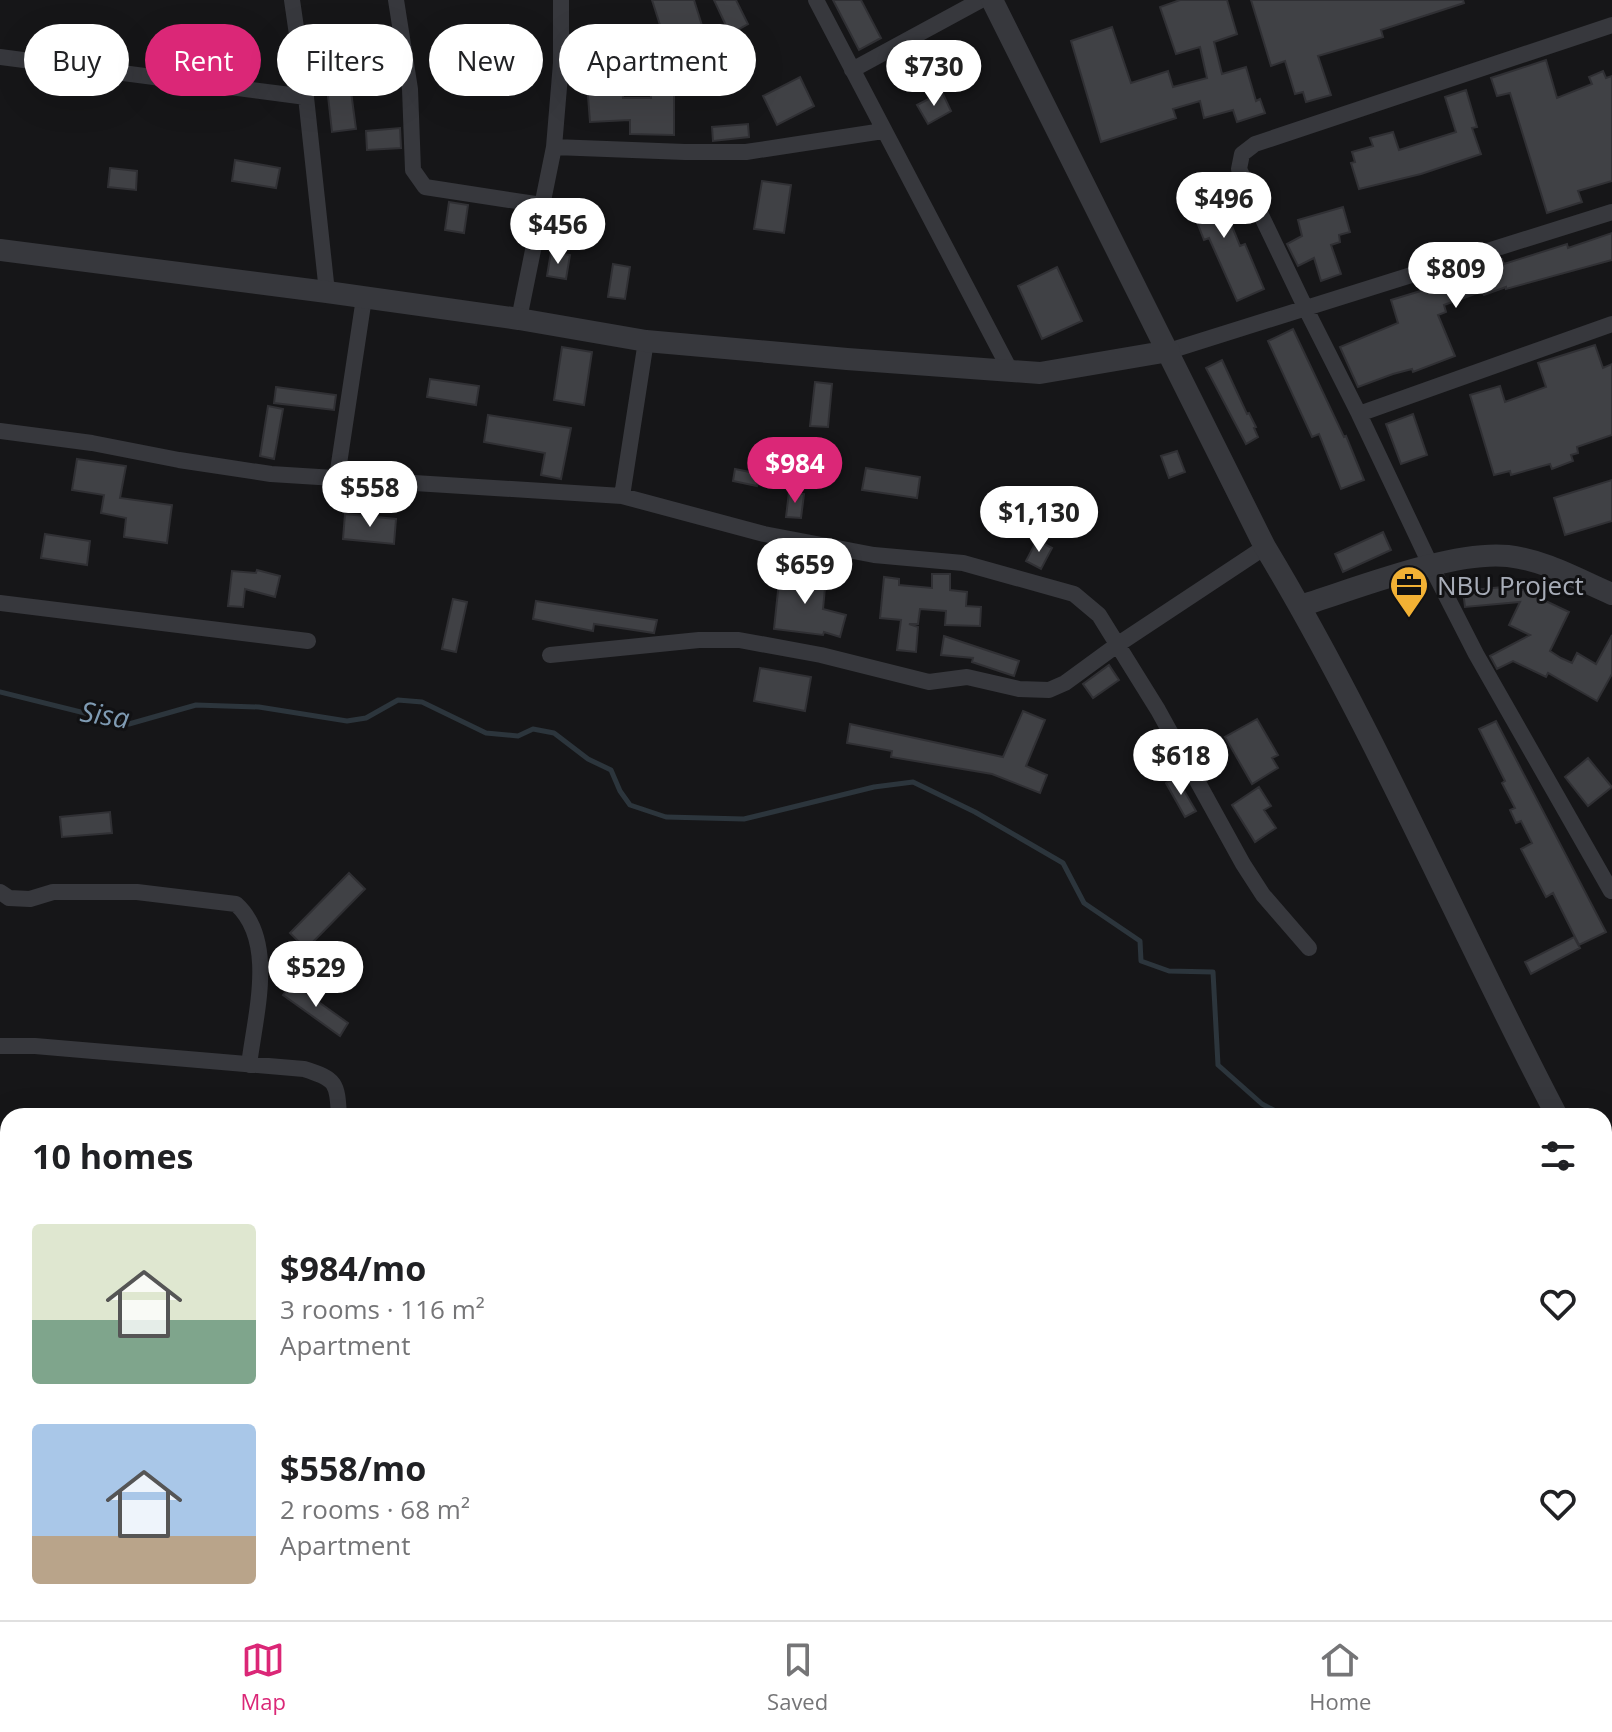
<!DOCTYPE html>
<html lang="en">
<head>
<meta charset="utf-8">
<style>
	body { margin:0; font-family:"Open Sans",sans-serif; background:#f6f6f6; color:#202124; height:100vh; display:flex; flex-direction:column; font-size:30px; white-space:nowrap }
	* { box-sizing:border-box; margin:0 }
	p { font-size:26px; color:#757577 }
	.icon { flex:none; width:44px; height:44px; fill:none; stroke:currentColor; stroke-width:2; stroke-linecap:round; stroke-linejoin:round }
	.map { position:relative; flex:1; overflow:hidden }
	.side { position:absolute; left:0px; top:1108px; width:1612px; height:512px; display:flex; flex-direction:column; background:#fff; border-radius:24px 24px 0 0; box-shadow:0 8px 32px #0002 }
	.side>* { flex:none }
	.hud { position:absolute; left:24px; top:24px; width:800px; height:72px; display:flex; gap:16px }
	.price { position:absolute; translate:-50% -68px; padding:0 18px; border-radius:28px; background:#fff; color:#222; font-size:26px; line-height:52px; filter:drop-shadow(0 2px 4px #0008) }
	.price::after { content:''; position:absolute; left:50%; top:48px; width:24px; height:18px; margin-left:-12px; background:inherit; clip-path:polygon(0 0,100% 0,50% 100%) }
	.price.active { background:#db2777; color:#fff }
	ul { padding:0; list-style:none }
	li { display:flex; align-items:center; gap:24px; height:200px; padding:0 32px }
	li span { display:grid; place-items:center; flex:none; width:224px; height:160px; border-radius:8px; color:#555 }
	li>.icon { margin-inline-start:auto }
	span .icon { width:96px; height:96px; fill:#fffc; stroke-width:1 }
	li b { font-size:34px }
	h2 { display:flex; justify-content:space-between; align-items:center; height:96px; padding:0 32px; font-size:34px }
	.tag { padding:0 28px; border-radius:36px; background:#fff; box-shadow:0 8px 32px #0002; font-size:28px; line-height:72px }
	.tag.active { background:#db2777; color:#fff }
	.tab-bar { display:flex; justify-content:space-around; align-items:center; height:112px; border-top:2px solid #e0e0e0; background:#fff; font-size:22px; color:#757577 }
	.tab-bar a { display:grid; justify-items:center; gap:4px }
	.tab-bar .active { color:#db2777 }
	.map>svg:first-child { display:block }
	.built { fill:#222225 }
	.green { fill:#1e261f }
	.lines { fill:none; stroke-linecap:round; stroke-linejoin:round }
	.stream { stroke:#2c353c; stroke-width:5 }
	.building { fill:#404145; stroke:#303034; stroke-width:2 }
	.minor { stroke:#37383d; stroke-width:16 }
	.tertiary { stroke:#37383d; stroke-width:22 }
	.labels { text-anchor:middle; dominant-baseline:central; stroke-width:6; stroke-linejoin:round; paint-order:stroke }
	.poi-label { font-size:26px; fill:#a8adb8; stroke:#111113; text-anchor:start }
	.water-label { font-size:28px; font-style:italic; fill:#7f9bb3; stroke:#111113 }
</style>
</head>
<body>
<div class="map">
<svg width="1612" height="1620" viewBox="0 0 1612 1620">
	<rect width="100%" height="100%" fill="#161618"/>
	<path class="built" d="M1604,1472L1612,1473V1620H662L663,1612H1604Z"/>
	<path class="green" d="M1032,1612H1197L1199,1620H1032Z"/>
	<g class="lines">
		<path class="stream" d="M0,692L129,724L196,705L259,707L347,721L366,718L398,700L422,702L486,733L518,736L533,729L554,733L588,759L611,770L620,791L630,805L666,817L744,819L874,787L913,782L975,812L1063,863L1084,903L1140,941L1141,961L1169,971L1213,972L1218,1065L1262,1104L1285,1116
			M1604,1272L1612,1270"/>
	</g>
	<path class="building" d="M652,0H694L705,35L667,47Z
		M714,0H736L748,24L730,34Z
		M833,0H861L881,38L859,50Z
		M1180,0H1227L1237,34L1214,42L1222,74L1246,67L1256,101L1260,99L1265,113L1237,122L1233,110L1204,118L1200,101L1173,109L1176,118L1101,142L1071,41L1112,27L1131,83L1168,71L1173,87L1207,78L1200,47L1176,54L1160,7Z
		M1251,0H1463L1464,3L1381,30L1383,37L1318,56L1331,95L1306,102L1303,92L1295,94L1285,61L1271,66Z
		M1546,60L1557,98L1592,84L1589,77L1603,71L1606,78L1612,76V181L1578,191L1582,202L1547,213L1510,93L1497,96L1491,78Z
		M621,68L623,98H651V83H674V135L630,134V120L590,122L586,70Z
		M800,77L814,106L777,125L763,96Z
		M350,84L356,129L332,132L327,87Z
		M1466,90L1477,127L1472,128L1481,154L1421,174L1359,189L1351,163L1355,162L1352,152L1373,146L1370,138L1393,132L1399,150L1456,132L1445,97Z
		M942,92L951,111L928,124L917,105Z
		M748,124L749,137L713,141L712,127Z
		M400,128L401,148L367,150L366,131Z
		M235,160L280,168L276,188L232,181Z
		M110,168L137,171L136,190L108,187Z
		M1213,180L1240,246L1245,244L1264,289L1237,301L1209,238L1204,240L1185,191Z
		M762,181L791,185L784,233L754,229Z
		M449,202L468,205L464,233L445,230Z
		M1343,207L1350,232L1339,235L1340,242L1331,245L1341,274L1321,281L1314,258L1298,266L1287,244L1302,236L1298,220Z
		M1612,233V260L1506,289V287L1484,295L1483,291L1444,305L1446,312L1438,315L1455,356L1413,372L1412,369L1393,374L1358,387L1340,347L1398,323L1391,300L1450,282L1449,279L1502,259L1504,264L1567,244L1568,248Z
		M551,252L570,255L566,279L547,276Z
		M613,264L630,267L625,299L608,297Z
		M1057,267L1082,321L1042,339L1018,286Z
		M1293,329L1344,437L1346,436L1364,480L1341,489L1319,434L1312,437L1268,341Z
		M1595,345L1603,368L1612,364V435L1577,447L1578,453L1571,455L1573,461L1552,469L1550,464L1511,475L1510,471L1494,475L1470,395L1500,386L1505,402L1546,387L1538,363Z
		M562,347L592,352L584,405L554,400Z
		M1222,360L1247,414L1249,413L1256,427L1254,428L1258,437L1246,444L1206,368Z
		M430,379L479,386L476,405L427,397Z
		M815,382L832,384L828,427L810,426Z
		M276,387L336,395L334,410L274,403Z
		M268,406L283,409L274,459L260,456Z
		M1413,414L1427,455L1401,464L1386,424Z
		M488,415L571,428L561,479L541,475L545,453L484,442Z
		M1177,451L1185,472L1169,478L1161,456Z
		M77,459L126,466L120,498L172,505L167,543L124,537L126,518L101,513L104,495L72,490Z
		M866,468L920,477L917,498L862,490Z
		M735,469L760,474L757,486L733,481Z
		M1612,480V521L1565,535L1554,498Z
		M789,492L804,494L801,518L786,517Z
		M345,514L396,519L394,544L343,539Z
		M1383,532L1391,550L1343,572L1335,554Z
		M45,534L90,541L87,565L41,558Z
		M1037,540L1052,548L1041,569L1026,561Z
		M257,570L280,576L275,597L245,589L243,607L228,606L232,571L256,573Z
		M780,572L826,577L823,609L846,615L840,637L824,632L823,635L774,629Z
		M932,574H950V590L967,592L966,606L981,607L980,626L945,625L946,611L920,609L918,624H909L918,627L916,652L897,650L901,620L880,618L884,577L899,579V585L932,588Z
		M1504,581L1569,612L1550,651L1561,658L1572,663L1577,653L1596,664L1612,635V674L1597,701L1548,673L1546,677L1513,661L1497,669L1490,656L1530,635L1509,625L1520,602L1465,607L1463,591L1503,587Z
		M453,599L467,602L456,652L442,649Z
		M536,601L657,620L654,633L594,624L593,631L533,619Z
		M944,636L1019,661L1014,676L972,662L973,658L941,655Z
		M1109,665L1119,680L1093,698L1083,684Z
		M760,668L811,677L805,711L754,701Z
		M1023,711L1045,720L1026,766L1047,775L1040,793L992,774L891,757L892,751L847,743L850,724L1003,757Z
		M1257,719L1278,755L1272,758L1278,768L1252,784L1225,737Z
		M1496,721L1606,932L1579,945L1553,893L1546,897L1521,849L1532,843L1521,821L1516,823L1510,810L1515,808L1502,783L1505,781L1479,729Z
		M1588,758L1612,787L1588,806L1565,777Z
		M1176,777L1196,811L1185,817L1166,783Z
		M1259,787L1271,806L1264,810L1276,828L1255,842L1232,805Z
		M110,812L112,833L62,837L60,817Z
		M349,873L365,889L306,949L290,933Z
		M1574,937L1580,948L1531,974L1525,962Z
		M292,983L348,1023L340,1036L283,995Z"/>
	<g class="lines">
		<path class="minor" d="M292,0L306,97L327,292
			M396,0L410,89L413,170L425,187L542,205
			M816,0L1011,372
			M0,57L306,97
			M852,70L981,0
			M554,147L685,152H746L883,131
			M519,319L554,147L561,63V0
			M1169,351L1612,212
			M1359,414L1612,324
			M0,431L92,443L179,460L271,474L622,496L764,534L874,555L963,563L1074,594L1099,615L1158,710L1243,864L1263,895L1309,948
			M337,477L364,298
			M622,496L646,341
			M0,603L308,641
			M550,655L699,640H739L821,655L929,682L967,677L1019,689L1049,690L1065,683L1117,645L1265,547
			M1611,891L1476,654L1431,566L1359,414L1306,309L1239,169L1242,154L1255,144L1612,25
			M0,892L9,898L30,899L53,892H137L236,904C277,941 255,1015 249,1065
			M0,1046H35L304,1069C337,1079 337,1083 339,1116
			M0,1249L8,1246
			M0,1559L8,1577
			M24,1612L27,1620
			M412,1612V1620
			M261,1620L263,1612
			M593,1620L594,1612"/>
		<path class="tertiary" d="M992,0L1265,547C1375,730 1458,927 1557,1116
			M0,250L327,292L519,319L646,341L847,359L1040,373L1169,351
			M1300,606C1355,589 1453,550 1508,556C1545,560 1579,580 1612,594
			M1604,1207L1612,1223"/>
	</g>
	<defs>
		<g id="office-pin" transform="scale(2)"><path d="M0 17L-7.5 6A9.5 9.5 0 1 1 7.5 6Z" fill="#f2b134" stroke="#111113"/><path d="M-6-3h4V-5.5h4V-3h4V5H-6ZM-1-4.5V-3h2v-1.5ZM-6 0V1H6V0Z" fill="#111"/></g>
	</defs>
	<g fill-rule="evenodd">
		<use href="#office-pin" x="1409" y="585"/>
	</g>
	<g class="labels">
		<g class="poi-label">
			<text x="1437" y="585">NBU Project</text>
		</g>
		<g class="water-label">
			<text transform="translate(105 714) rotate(9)">Sisa</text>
		</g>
	</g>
</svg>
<b class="price" style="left:934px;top:108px">$730</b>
<b class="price" style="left:1224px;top:240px">$496</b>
<b class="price" style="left:558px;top:266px">$456</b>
<b class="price" style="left:1456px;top:310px">$809</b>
<b class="price active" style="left:795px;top:505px">$984</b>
<b class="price" style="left:370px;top:529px">$558</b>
<b class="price" style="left:1039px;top:554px">$1,130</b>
<b class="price" style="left:805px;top:606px">$659</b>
<b class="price" style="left:1181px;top:797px">$618</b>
<b class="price" style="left:316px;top:1009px">$529</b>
<div class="hud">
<a class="tag">Buy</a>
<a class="tag active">Rent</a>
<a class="tag">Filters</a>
<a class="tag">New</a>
<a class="tag">Apartment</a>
</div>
<section class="side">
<h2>10 homes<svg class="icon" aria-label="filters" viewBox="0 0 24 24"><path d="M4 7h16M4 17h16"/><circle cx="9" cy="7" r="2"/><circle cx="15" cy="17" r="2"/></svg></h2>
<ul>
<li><span style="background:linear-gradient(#dfe7d0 60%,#7fa58c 0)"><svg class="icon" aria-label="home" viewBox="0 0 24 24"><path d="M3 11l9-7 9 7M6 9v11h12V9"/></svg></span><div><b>$984/mo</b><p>3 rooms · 116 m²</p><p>Apartment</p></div><svg class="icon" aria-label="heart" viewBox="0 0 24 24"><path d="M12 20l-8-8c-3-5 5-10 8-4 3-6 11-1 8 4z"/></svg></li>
<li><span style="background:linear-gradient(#a9c7e8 70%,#b9a48a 0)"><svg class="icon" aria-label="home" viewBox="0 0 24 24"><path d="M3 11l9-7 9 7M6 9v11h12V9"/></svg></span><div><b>$558/mo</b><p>2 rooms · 68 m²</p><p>Apartment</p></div><svg class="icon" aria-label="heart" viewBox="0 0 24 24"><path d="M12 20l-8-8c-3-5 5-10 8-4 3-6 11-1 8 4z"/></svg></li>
</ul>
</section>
</div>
<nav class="tab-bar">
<a class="active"><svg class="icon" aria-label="map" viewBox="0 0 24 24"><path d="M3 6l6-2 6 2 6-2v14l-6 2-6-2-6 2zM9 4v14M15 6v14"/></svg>Map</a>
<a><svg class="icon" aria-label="saved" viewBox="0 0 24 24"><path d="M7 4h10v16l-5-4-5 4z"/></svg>Saved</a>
<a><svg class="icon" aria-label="home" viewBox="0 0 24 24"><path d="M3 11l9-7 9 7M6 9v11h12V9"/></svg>Home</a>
</nav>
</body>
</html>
